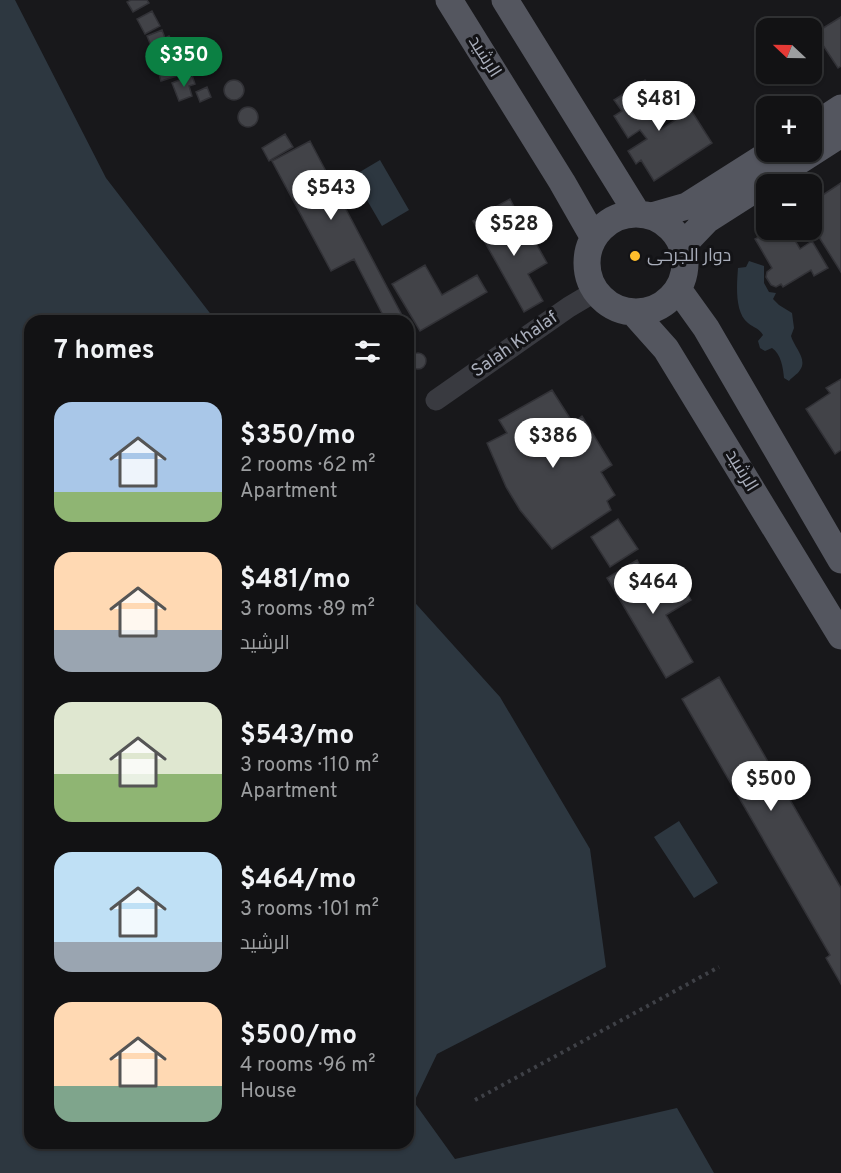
<!DOCTYPE html>
<html lang="en">
<head>
<meta charset="utf-8">
<style>
	body { margin:0; font-family:Overpass,Cairo,sans-serif; background:#1b1b1d; color:#f1f3f6; height:100vh; display:flex; flex-direction:column; font-size:22px; white-space:nowrap }
	* { box-sizing:border-box; margin:0 }
	p { font-size:20px; color:#9c9ea0 }
	.icon { flex:none; width:33px; height:33px; fill:none; stroke:currentColor; stroke-width:2; stroke-linecap:round; stroke-linejoin:round }
	.map { position:relative; flex:1; overflow:hidden }
	.side { position:absolute; left:24px; top:315px; width:390px; height:834px; display:flex; flex-direction:column; background:#121214; border-radius:18px; box-shadow:0 2px 4px #0004,0 0 0 2px #313234 }
	.side>* { flex:none }
	.needle { width:39px; rotate:292deg }
	.controls { position:absolute; left:756px; top:18px; display:grid; gap:12px }
	.controls a { display:grid; place-items:center; width:66px; height:66px; border-radius:12px; background:#121214; box-shadow:0 2px 4px #0004,0 0 0 2px #313234; font-size:30px }
	.price { position:absolute; translate:-50% -51px; padding:0 14px; border-radius:21px; background:#fff; color:#222; font-size:20px; line-height:39px; filter:drop-shadow(0 2px 3px #0008) }
	.price::after { content:''; position:absolute; left:50%; top:36px; width:18px; height:14px; margin-left:-9px; background:inherit; clip-path:polygon(0 0,100% 0,50% 100%) }
	.price.active { background:#0b8043; color:#fff }
	ul { padding:0; list-style:none }
	li { display:flex; align-items:center; gap:18px; height:150px; padding:0 30px }
	li span { display:grid; place-items:center; flex:none; width:168px; height:120px; border-radius:18px; color:#555 }
	li>.icon { margin-inline-start:auto }
	span .icon { width:72px; height:72px; fill:#fffc; stroke-width:1 }
	li b { font-size:26px }
	h2 { display:flex; justify-content:space-between; align-items:center; height:72px; padding:0 30px; font-size:26px }
	.map>svg:first-child { display:block }
	.water { fill:#2d3740 }
	.building { fill:#424348; stroke:#323237; stroke-width:1.5 }
	.lines { fill:none; stroke-linecap:round; stroke-linejoin:round }
	.path { stroke:#3f4147; stroke-width:4; stroke-dasharray:3 4.5; stroke-linecap:butt }
	.minor { stroke:#393a40; stroke-width:21 }
	.major { stroke:#54565f; stroke-width:27 }
	.poi-dot { fill:#ffbe2c; stroke:#131316; stroke-width:2 }
	.labels { text-anchor:middle; dominant-baseline:central; stroke-width:6; stroke-linejoin:round; paint-order:stroke }
	.street-label { font-size:18px; fill:#a9aebb; stroke:#131316 }
	.poi-label { font-size:18px; fill:#a9aebb; stroke:#131316; text-anchor:start }
</style>
</head>
<body>
<div class="map">
<svg width="841" height="1173" viewBox="0 0 841 1173">
	<rect width="100%" height="100%" fill="#18181b"/>
	<path class="water" d="M0,0H15L106,178L216,321H30V1143H408V595L500,697L590,849L606,967L437,1054L414,1102L455,1159L677,1108L714,1173H0Z
		M380,160L409,210L382,226L353,176Z
		M749,261L764,266V283L769,292L776,293L773,299L779,305L792,313L794,328L791,336C794,347 808,359 800,370C797,375 793,376 789,381L784,378C783,367 781,354 772,348L765,351L760,348L758,341L763,335C759,328 754,328 748,323C734,312 737,283 738,268L746,267Z
		M679,821L718,883L694,898L654,837Z"/>
	<path class="building" d="M131,0H147L149,3L133,12L127,2Z
		M152,11L160,26L145,34L137,19Z
		M841,17V66L838,68L815,33Z
		M162,30L165,38L169,36L174,45L154,53L147,36Z
		M173,50L180,75L161,81L154,56Z
		M192,75L195,84L189,86L192,96L179,101L172,83Z
		M224 90a10 10 0 1 1 20 0a10 10 0 1 1-20 0Z
		M645,80L666,113L654,121L660,130L691,110L712,143L654,181L641,160L636,164L628,151L647,139L640,130L628,138L614,116L622,111L614,100Z
		M207,87L211,97L200,102L196,92Z
		M238 117a10 10 0 1 1 20 0a10 10 0 1 1-20 0Z
		M285,134L293,147L269,161L262,148Z
		M310,141L405,321H386L354,259L331,271L272,161Z
		M841,183V272L812,226V202Z
		M510,199L520,218L508,225L497,206Z
		M492,211L504,231L523,220L547,263L528,274L543,301L524,312L473,221Z
		M772,230H789L800,249L812,241L828,268L814,276L811,270L783,287L781,284L776,287L771,285L766,277L767,272L772,268L755,239Z
		M425,265L442,295L477,275L487,292L420,331L392,284Z
		M408,326L414,338L408,341Z
		M410 361a8 8 0 1 1 16 0a8 8 0 1 1-16 0Z
		M841,379V450L835,454L806,409L830,393L826,388Z
		M552,390L573,423L582,416L612,465L601,472L615,495L607,501L611,510L552,549L520,510L506,487L487,443L507,433L499,420Z
		M618,519L638,549L610,567L591,537Z
		M637,560L656,593L679,579L691,600L666,615L693,662L666,678L607,578Z
		M719,677L841,888V984L826,958L830,955L682,699Z"/>
	<g class="lines">
		<path class="path" d="M475,1100L719,967"/>
		<path class="minor" d="M436,400L569,307L596,291"/>
		<path class="major" d="M449,0L562,182L594,238
			M505,0L637,213
			M812,127L841,108
			M587 263a49 49 0 1 1 98 0a49 49 0 1 1-98 0Z
			M652,216L687,206L772,152
			M683,245L707,220L841,134
			M678,289L706,328L841,560
			M633,312L666,349L841,636"/>
	</g>
	<circle class="poi-dot" cx="635" cy="256" r="6"/>
	<g class="labels">
		<g class="street-label">
			<text transform="translate(484 57) rotate(58)">الرشيد</text>
			<text transform="translate(515 345) rotate(-35)">Salah Khalaf</text>
			<text transform="translate(741 471) rotate(59)">الرشيد</text>
		</g>
		<g class="poi-label">
			<text x="647" y="256">دوار الجرحى</text>
		</g>
	</g>
</svg>
<div class="controls">
<a><svg class="needle" viewBox="-14 -14 28 28"><path d="M0-13l5 13h-10z" fill="#e53935"/><path d="M0 13l5-13h-10z" fill="#9c9ea0"/></svg></a>
<a>+</a>
<a>−</a>
</div>
<b class="price active" style="left:184px;top:88px">$350</b>
<b class="price" style="left:659px;top:132px">$481</b>
<b class="price" style="left:331px;top:221px">$543</b>
<b class="price" style="left:514px;top:257px">$528</b>
<b class="price" style="left:553px;top:469px">$386</b>
<b class="price" style="left:653px;top:615px">$464</b>
<b class="price" style="left:771px;top:812px">$500</b>
<section class="side">
<h2>7 homes<svg class="icon" aria-label="filters" viewBox="0 0 24 24"><path d="M4 7h16M4 17h16"/><circle cx="9" cy="7" r="2"/><circle cx="15" cy="17" r="2"/></svg></h2>
<ul>
<li><span style="background:linear-gradient(#a9c7e8 75%,#8fb573 0)"><svg class="icon" aria-label="home" viewBox="0 0 24 24"><path d="M3 11l9-7 9 7M6 9v11h12V9"/></svg></span><div><b>$350/mo</b><p>2 rooms · 62 m²</p><p>Apartment</p></div></li>
<li><span style="background:linear-gradient(#ffd9b3 65%,#9aa5b1 0)"><svg class="icon" aria-label="home" viewBox="0 0 24 24"><path d="M3 11l9-7 9 7M6 9v11h12V9"/></svg></span><div><b>$481/mo</b><p>3 rooms · 89 m²</p><p>الرشيد</p></div></li>
<li><span style="background:linear-gradient(#dfe7d0 60%,#8fb573 0)"><svg class="icon" aria-label="home" viewBox="0 0 24 24"><path d="M3 11l9-7 9 7M6 9v11h12V9"/></svg></span><div><b>$543/mo</b><p>3 rooms · 110 m²</p><p>Apartment</p></div></li>
<li><span style="background:linear-gradient(#bfe0f5 75%,#9aa5b1 0)"><svg class="icon" aria-label="home" viewBox="0 0 24 24"><path d="M3 11l9-7 9 7M6 9v11h12V9"/></svg></span><div><b>$464/mo</b><p>3 rooms · 101 m²</p><p>الرشيد</p></div></li>
<li><span style="background:linear-gradient(#ffd9b3 70%,#7fa58c 0)"><svg class="icon" aria-label="home" viewBox="0 0 24 24"><path d="M3 11l9-7 9 7M6 9v11h12V9"/></svg></span><div><b>$500/mo</b><p>4 rooms · 96 m²</p><p>House</p></div></li>
</ul>
</section>
</div>
</body>
</html>
